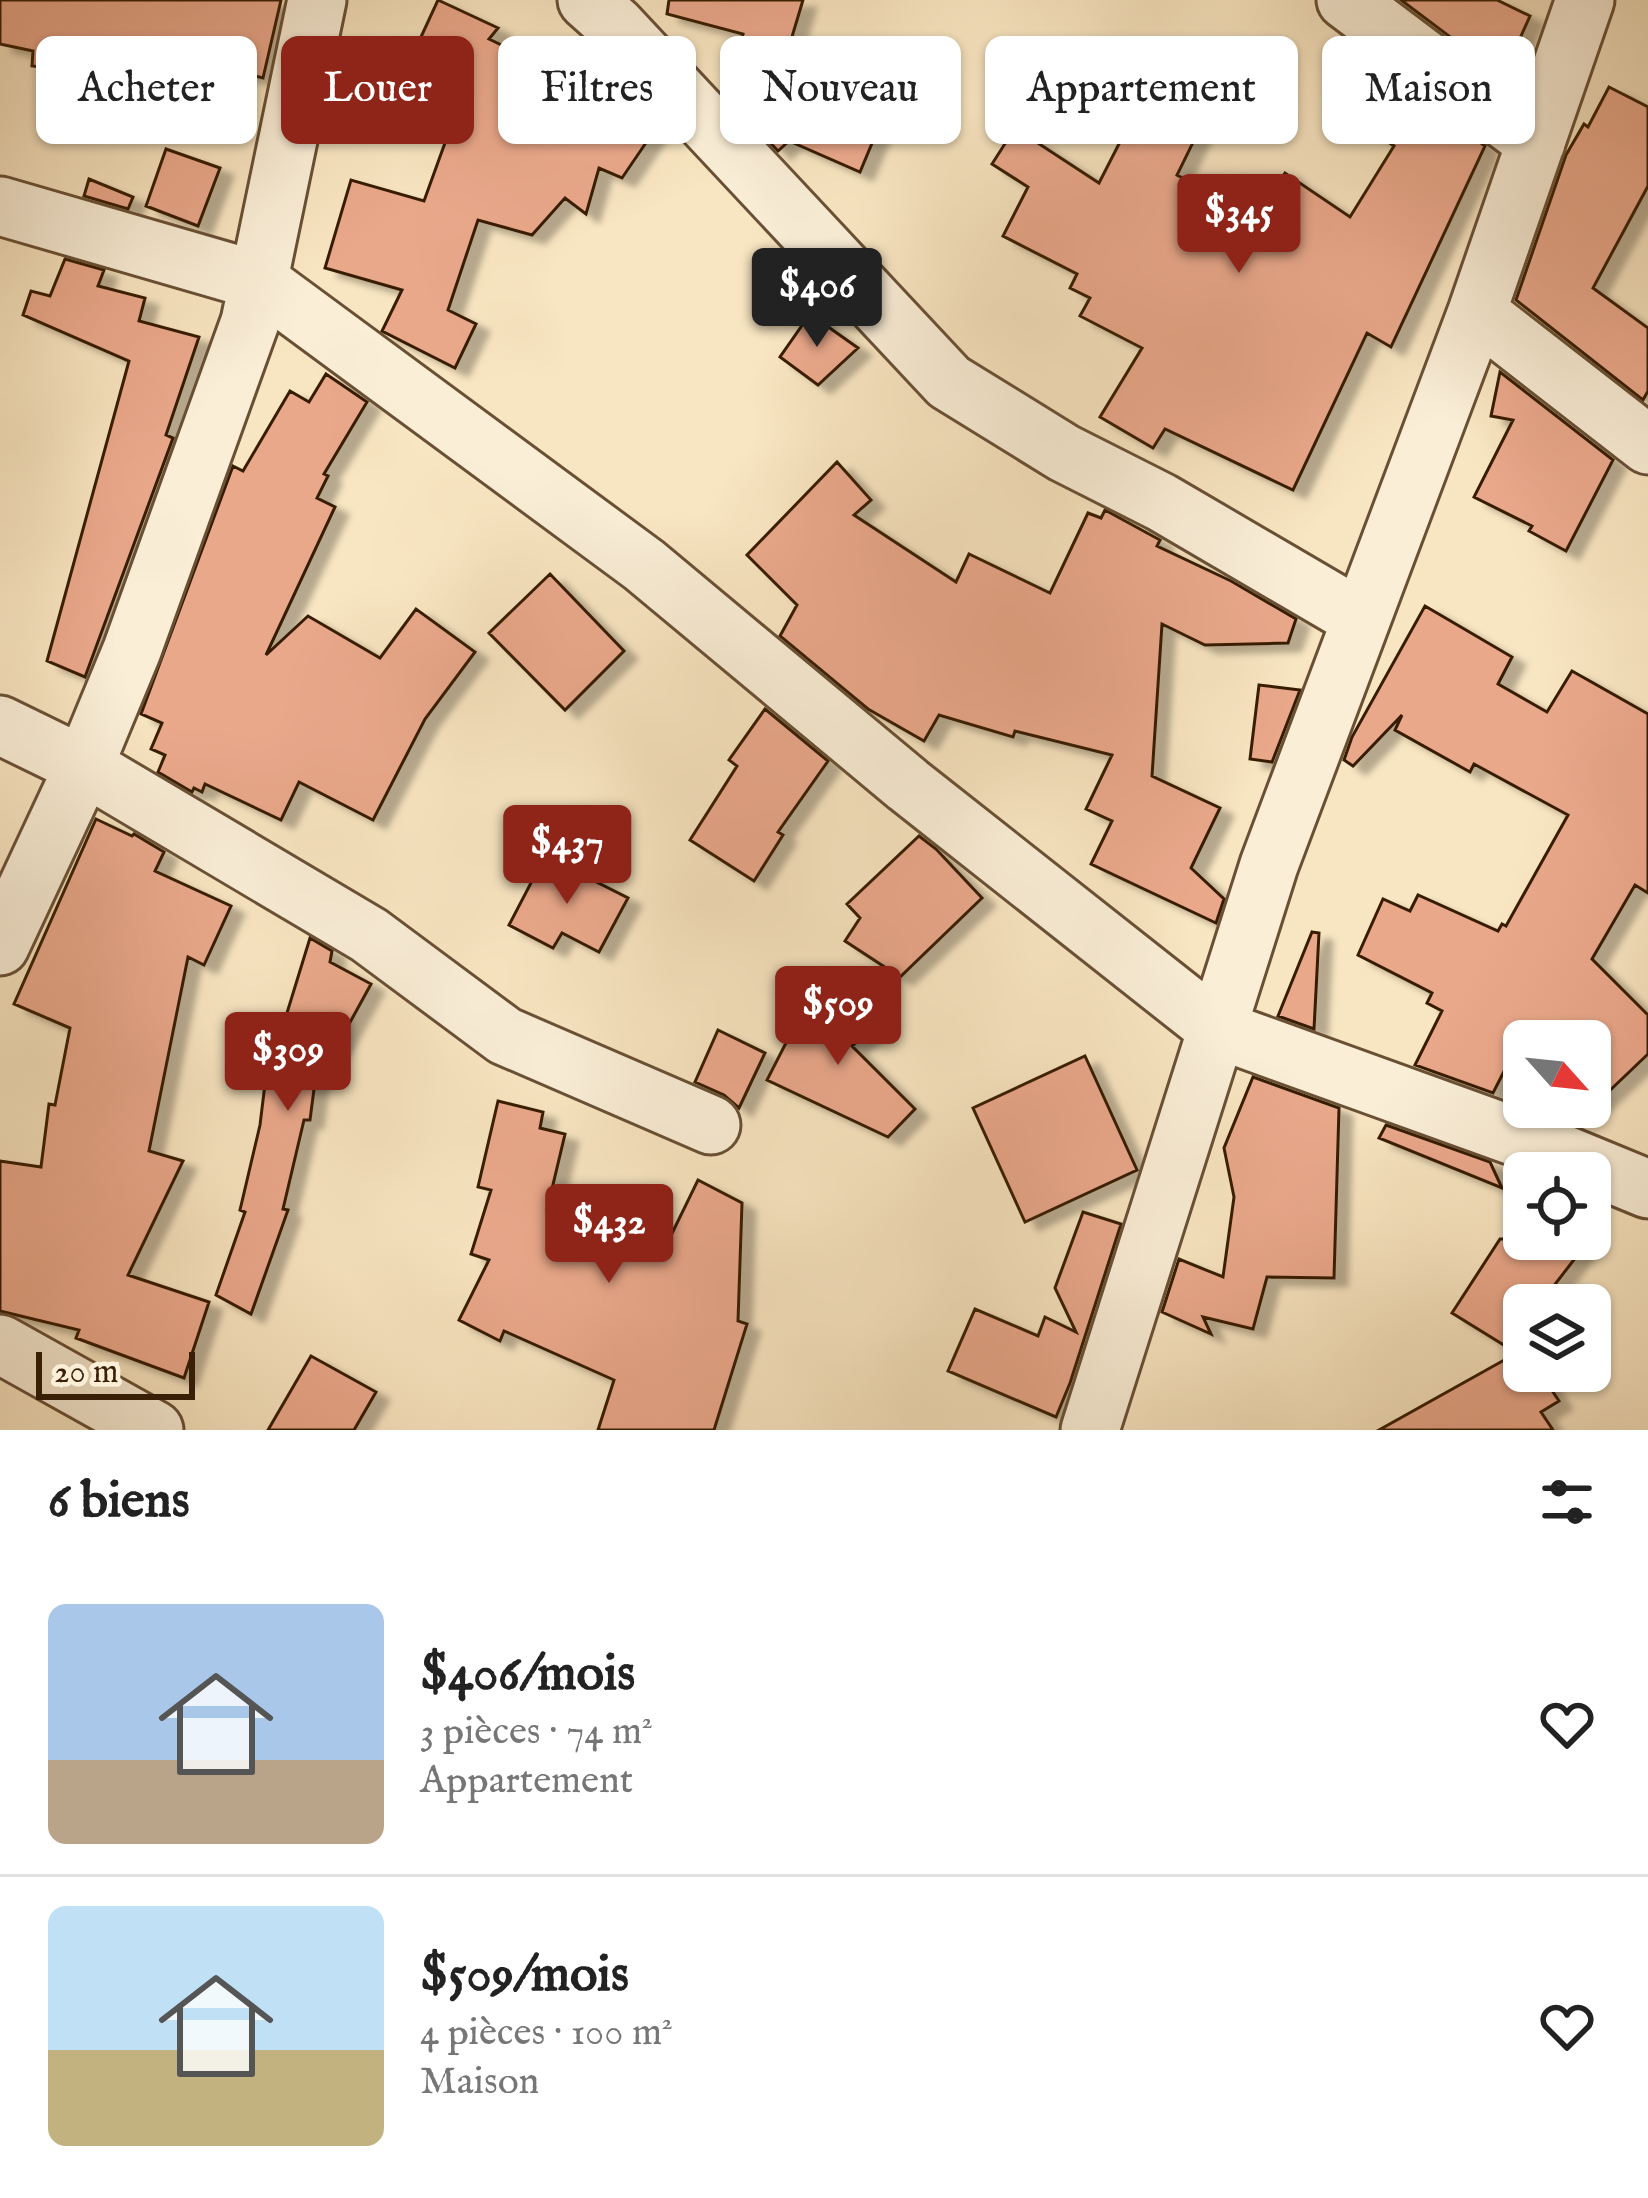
<!DOCTYPE html>
<html lang="fr">
<head>
<meta charset="utf-8">
<style>
	body { margin:0; font-family:"IM FELL English",serif; background:#f2f2f2; color:#222; height:100vh; display:flex; flex-direction:column; font-size:45px; white-space:nowrap }
	* { box-sizing:border-box; margin:0 }
	p { font-size:39px; color:#767676 }
	.icon { flex:none; width:66px; height:66px; fill:none; stroke:currentColor; stroke-width:2; stroke-linecap:round; stroke-linejoin:round }
	.map { position:relative; height:1430px; overflow:hidden }
	.details { display:flex; flex-direction:column; background:#fff; flex:1 }
	.details>* { flex:none }
	.guide { position:absolute; left:36px; top:36px; width:1578px; height:108px; display:flex; gap:24px }
	.needle { width:78px; rotate:117deg }
	.tools { position:absolute; left:1503px; top:1020px; display:grid; gap:24px }
	.tools a { display:grid; place-items:center; width:108px; height:108px; border-radius:18px; background:#fff; box-shadow:0 3px 9px #0004; font-size:60px }
	.scale { position:absolute; left:36px; bottom:30px; width:159px; box-sizing:border-box; padding-left:12px; border:6px solid #391f06; border-top:0; font-size:33px; line-height:42px; white-space:nowrap; color:#391f06; -webkit-text-stroke:9px #faeed7; paint-order:stroke }
	.price { position:absolute; translate:-50% -102px; padding:0 27px; border-radius:12px; background:#8f2418; color:#fff; font-size:39px; line-height:78px; filter:drop-shadow(0 3px 6px #0008) }
	.price::after { content:''; position:absolute; left:50%; top:72px; width:36px; height:27px; margin-left:-18px; background:inherit; clip-path:polygon(0 0,100% 0,50% 100%) }
	.price.current { background:#222; color:#fff }
	ul { padding:0; list-style:none }
	li { display:flex; align-items:center; gap:36px; height:300px; padding:0 48px }
	li+li { border-top:3px solid #e0e0e0 }
	li span { display:grid; place-items:center; flex:none; width:336px; height:240px; border-radius:18px; color:#555 }
	li>.icon { margin-inline-start:auto }
	span .icon { width:144px; height:144px; fill:#fffc; stroke-width:1 }
	li b { font-size:51px }
	h2 { display:flex; justify-content:space-between; align-items:center; height:144px; padding:0 48px; font-size:51px }
	.pill { padding:0 42px; border-radius:18px; background:#fff; box-shadow:0 3px 9px #0004; font-size:42px; line-height:108px }
	.pill.current { background:#8f2418; color:#fff }
	.map>svg:first-child { display:block }
	.building { fill:#eaa88b; stroke:#391f06; stroke-width:3; filter:url(#shadow) }
	.lines { fill:none; stroke-linecap:round; stroke-linejoin:round }
	.minor-casing { stroke:#695035; stroke-width:63 }
	.minor { stroke:#faeed7; stroke-width:57 }
</style>
</head>
<body>
<div class="map">
<svg width="1648" height="1430" viewBox="0 0 1648 1430">
	<defs>
		<filter id="shadow"><feDropShadow dx="13" dy="8" stdDeviation="3" flood-color="#0004"/></filter>
	</defs>
	<rect width="100%" height="100%" fill="#f8e5c1"/>
	<filter id="stains"><feTurbulence type="fractalNoise" baseFrequency=".00167" numOctaves="4"/><feColorMatrix values="0 0 0 0 .2 0 0 0 0 .09 0 0 0 0 .02 0 0 0 .5 -.17"/></filter>
	<radialGradient id="worn" r=".72"><stop offset=".6" stop-color="#630" stop-opacity="0"/><stop offset="1" stop-color="#630" stop-opacity=".3"/></radialGradient>
	<path class="building" d="M0,0H281L263,78L204,63L206,56L82,40L78,71L32,66L33,51L0,44Z
		M438,0L498,28L489,39L584,85L590,73L634,94L625,114L656,128L622,178L599,168L586,214L565,198L532,235L478,220L448,310L476,324L455,368L382,331L402,290L325,268L351,180L424,201L450,129L391,102Z
		M669,0H803L783,67L737,54L743,34L667,14Z
		M1401,0H1497L1530,16L1513,54L1525,61L1514,85Z
		M773,78L880,124L860,172L789,141L778,151L738,108Z
		M1609,87L1648,107V186L1593,288L1648,328V391L1643,400L1516,300L1566,155L1584,124L1588,127Z
		M1147,89L1205,118L1177,175L1256,217L1285,173L1350,217L1394,146L1378,135L1410,90L1485,146L1391,347L1367,333L1293,490L1165,429L1153,448L1100,417L1142,348L1080,316L1090,298L1070,288L1077,274L1003,236L1028,187L992,164L1015,128L1099,183Z
		M166,149L220,168L198,226L146,206Z
		M89,179L133,197L128,209L84,196Z
		M65,259L104,270L98,286L145,298L139,321L199,337L166,435L173,438L85,677L47,661L129,361L23,315L31,291L50,296Z
		M810,314L858,348L818,385L780,357Z
		M1500,372L1613,460L1566,551L1529,531L1532,526L1474,497L1513,420L1491,416Z
		M326,374L367,402L324,474L328,476L317,498L335,507L266,655L308,616L380,658L416,609L475,652L425,719L373,820L299,782L281,820L205,784L202,792L194,788L192,792L158,772L165,755L151,749L162,723L141,714L233,466L243,471L290,391L309,402Z
		M837,462L871,500L854,515L956,582L969,554L1050,593L1088,513L1101,518L1105,510L1160,540L1157,546L1231,581L1296,619L1288,643L1205,645L1162,624L1152,776L1220,808L1191,868L1224,899L1216,923L1091,864L1112,821L1086,809L1112,755L1015,731L1013,737L939,715L924,741L868,709L780,636L797,605L747,555Z
		M550,574L624,651L565,710L489,633Z
		M1425,606L1512,657L1498,684L1547,712L1572,671L1648,714V893L1635,885L1592,959L1648,1015V1054L1582,1117L1572,1107H1590V1041H1524V1057L1516,1048L1493,1093L1415,1065L1442,1011L1427,1003L1432,993L1358,955L1383,899L1410,911L1418,895L1498,931L1502,924L1506,926L1568,815L1474,764L1470,772L1395,730L1402,715L1353,766L1344,760L1352,737Z
		M1259,685L1300,690L1272,762L1250,759Z
		M765,709L828,761L778,832L783,835L754,881L690,840L737,766L729,760Z
		M96,819L132,836L134,834L164,852L155,871L231,906L204,965L188,957L149,1151L183,1161L128,1275L209,1302L184,1378L76,1338L79,1330L0,1311V1161L41,1167L49,1104L55,1105L70,1028L14,1004Z
		M919,836L936,849L982,898L900,977L845,941L860,918L847,904Z
		M545,856L628,898L599,952L562,933L553,948L509,925Z
		M1312,932L1319,933L1314,1029L1278,1016Z
		M310,938L332,951L330,962L371,984L336,1048L320,1043L310,1120H304L283,1209L288,1210L251,1314L216,1295L245,1212L240,1210L260,1125L269,1051L275,1052Z
		M812,992L877,1025L852,1046L915,1109L888,1137L767,1080Z
		M718,1030L765,1053L739,1108L724,1095L695,1082Z
		M1085,1056L1137,1170L1025,1222L973,1108Z
		M1253,1077L1339,1108L1334,1278L1267,1277L1253,1329L1203,1317L1211,1334L1162,1312L1179,1259L1223,1277L1234,1197L1224,1148Z
		M498,1101L543,1112L540,1128L565,1134L547,1210L592,1221L661,1256L698,1180L742,1203L738,1321L747,1324L714,1430H598L614,1380L504,1331L500,1341L459,1320L489,1260L471,1254L491,1190L478,1187Z
		M1386,1125L1490,1162L1502,1188L1379,1138Z
		M1083,1212L1121,1224L1070,1383L1056,1417L948,1371L975,1309L1038,1336L1045,1317L1076,1332L1055,1288Z
		M1500,1239H1590L1539,1305H1524V1325L1507,1347L1452,1313Z
		M1524,1349V1371H1539L1559,1401L1541,1412L1553,1430H1379Z
		M311,1356L376,1392L354,1430H268Z"/>
	<g class="lines">
		<g class="minor-casing">
			<path id="minor" d="M587,0L616,26L949,382L1064,453L1161,502L1361,619
				M1346,0L1536,143
				M0,206L259,281L644,565L908,785L1217,1029L1558,1152L1648,1189
				M1477,312L1648,445
				M0,725L84,766L369,935L505,1036L711,1125
				M0,946L84,766L132,650L250,322L317,0
				M0,1344L154,1430
				M1090,1430L1269,865L1477,312L1585,0"/>
		</g>
		<use href="#minor" class="minor"/>
	</g>
	<rect width="100%" height="100%" filter="url(#stains)"/>
	<rect width="100%" height="100%" fill="url(#worn)"/>
</svg>
<div class="tools">
<a><svg class="needle" viewBox="-14 -14 28 28"><path d="M0-13l5 13h-10z" fill="#e53935"/><path d="M0 13l5-13h-10z" fill="#767676"/></svg></a>
<a><svg class="icon" aria-label="locate" viewBox="0 0 24 24"><circle cx="12" cy="12" r="6"/><path d="M12 2v4M12 18v4M2 12h4M18 12h4"/></svg></a>
<a><svg class="icon" aria-label="layers" viewBox="0 0 24 24"><path d="M12 4l9 5-9 5-9-5zM3 14l9 5 9-5"/></svg></a>
</div>
<div class="scale">20 m</div>
<b class="price" style="left:1239px;top:276px">$345</b>
<b class="price current" style="left:817px;top:350px">$406</b>
<b class="price" style="left:567px;top:907px">$437</b>
<b class="price" style="left:838px;top:1068px">$509</b>
<b class="price" style="left:288px;top:1114px">$309</b>
<b class="price" style="left:609px;top:1286px">$432</b>
<div class="guide">
<a class="pill">Acheter</a>
<a class="pill current">Louer</a>
<a class="pill">Filtres</a>
<a class="pill">Nouveau</a>
<a class="pill">Appartement</a>
<a class="pill">Maison</a>
</div>
</div>
<section class="details">
<h2>6 biens<svg class="icon" aria-label="filters" viewBox="0 0 24 24"><path d="M4 7h16M4 17h16"/><circle cx="9" cy="7" r="2"/><circle cx="15" cy="17" r="2"/></svg></h2>
<ul>
<li><span style="background:linear-gradient(#a9c7e8 65%,#b9a48a 0)"><svg class="icon" aria-label="home" viewBox="0 0 24 24"><path d="M3 11l9-7 9 7M6 9v11h12V9"/></svg></span><div><b>$406/mois</b><p>3 pièces · 74 m²</p><p>Appartement</p></div><svg class="icon" aria-label="heart" viewBox="0 0 24 24"><path d="M12 20l-8-8c-3-5 5-10 8-4 3-6 11-1 8 4z"/></svg></li>
<li><span style="background:linear-gradient(#bfe0f5 60%,#c2b280 0)"><svg class="icon" aria-label="home" viewBox="0 0 24 24"><path d="M3 11l9-7 9 7M6 9v11h12V9"/></svg></span><div><b>$509/mois</b><p>4 pièces · 100 m²</p><p>Maison</p></div><svg class="icon" aria-label="heart" viewBox="0 0 24 24"><path d="M12 20l-8-8c-3-5 5-10 8-4 3-6 11-1 8 4z"/></svg></li>
</ul>
</section>
</body>
</html>
